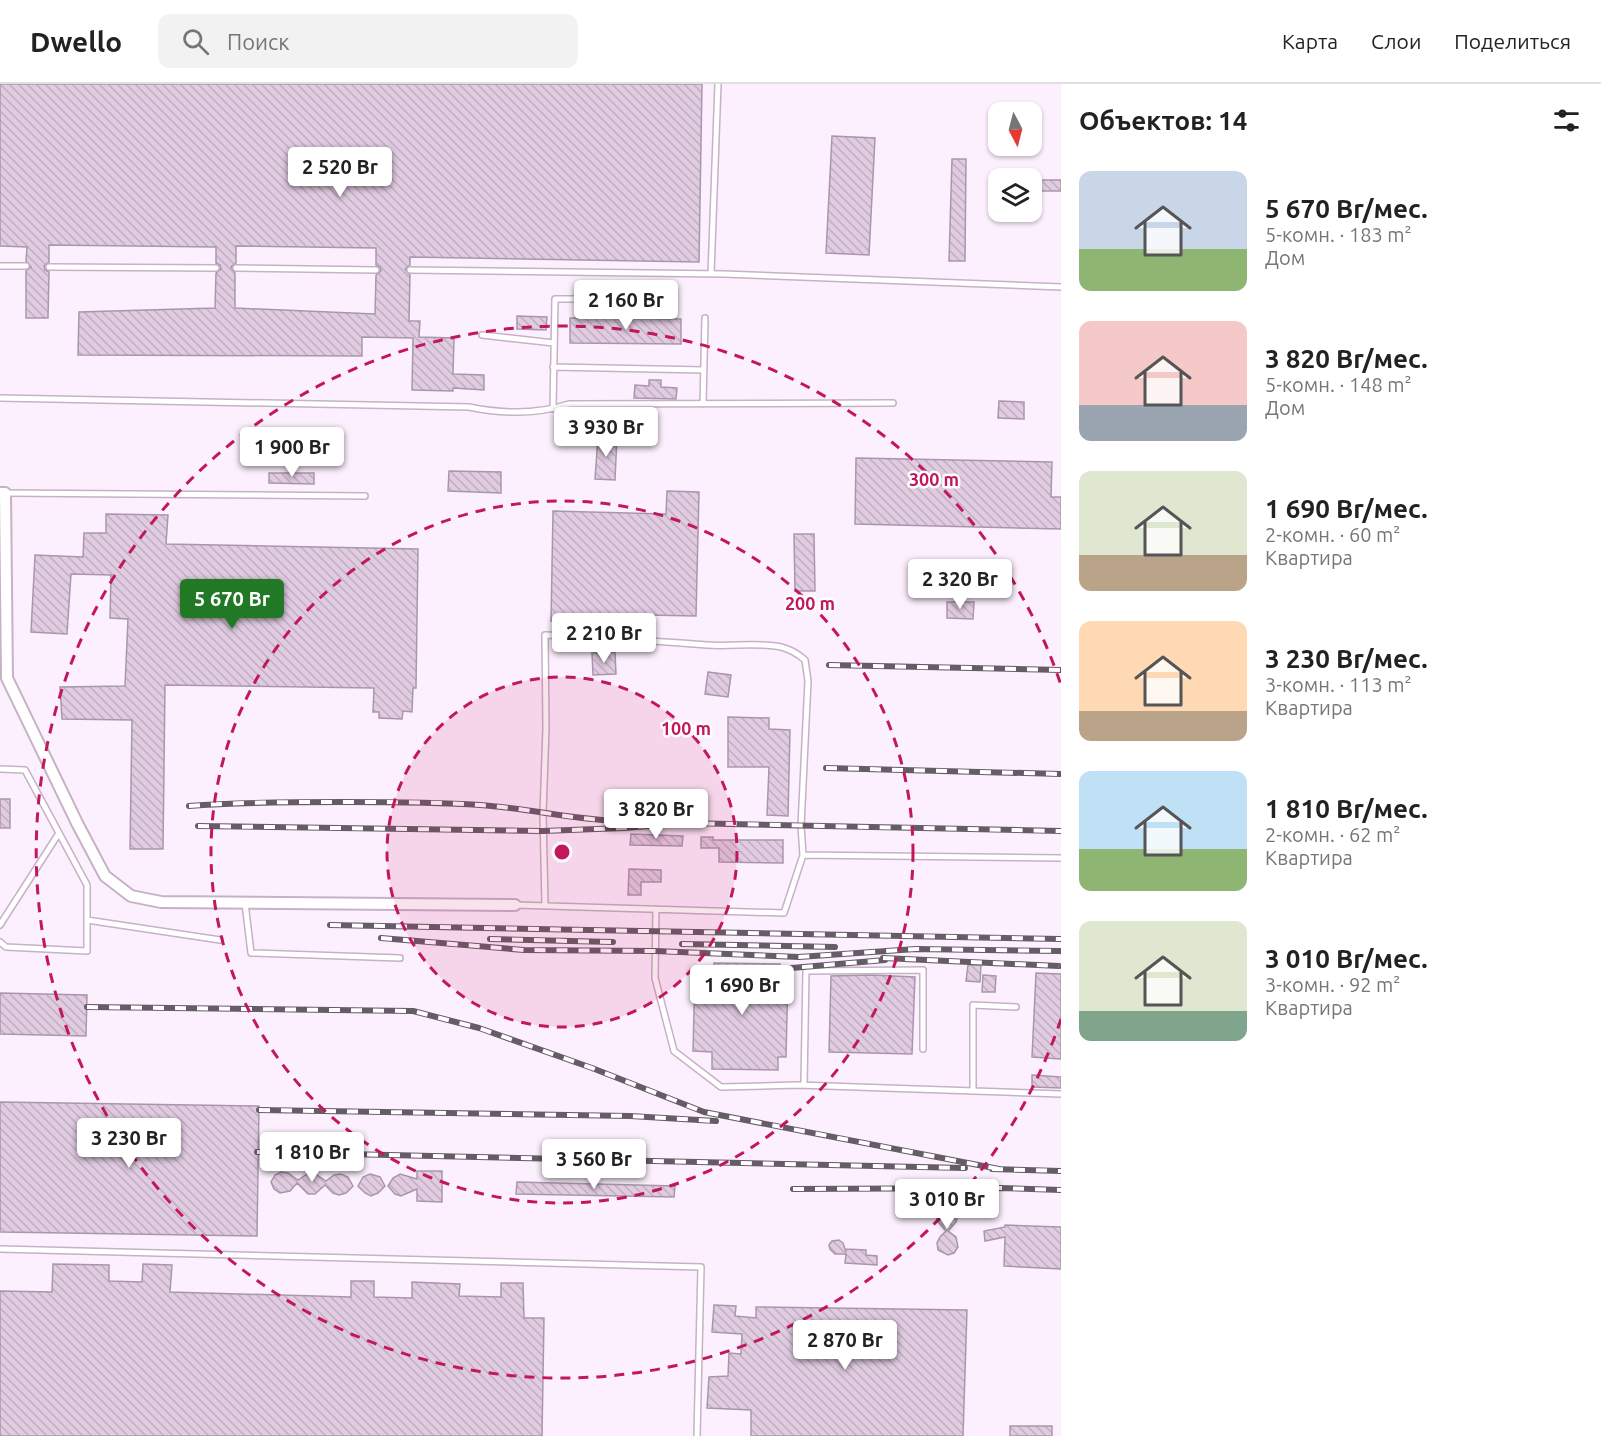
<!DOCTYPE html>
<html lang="ru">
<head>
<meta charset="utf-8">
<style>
	body { margin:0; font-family:Ubuntu,sans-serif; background:#f2f2f2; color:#222; height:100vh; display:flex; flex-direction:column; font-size:22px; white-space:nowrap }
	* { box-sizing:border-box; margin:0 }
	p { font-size:20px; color:#767676 }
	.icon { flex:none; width:33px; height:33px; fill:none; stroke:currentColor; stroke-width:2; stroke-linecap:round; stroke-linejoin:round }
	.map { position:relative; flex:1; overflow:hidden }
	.sheet { display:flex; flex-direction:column; background:#fff; width:540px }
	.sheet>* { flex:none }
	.needle { width:39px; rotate:173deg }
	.tools { position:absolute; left:988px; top:18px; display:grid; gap:12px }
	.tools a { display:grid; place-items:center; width:54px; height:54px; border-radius:12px; background:#fff; box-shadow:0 2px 4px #0004; font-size:30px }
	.price { position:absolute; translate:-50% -51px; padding:0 14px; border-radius:6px; background:#fff; color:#222; font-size:20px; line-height:39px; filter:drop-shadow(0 2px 3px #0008) }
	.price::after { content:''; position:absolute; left:50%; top:36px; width:18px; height:14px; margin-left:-9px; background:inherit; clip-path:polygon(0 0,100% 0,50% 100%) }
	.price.on { background:#227925; color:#fff }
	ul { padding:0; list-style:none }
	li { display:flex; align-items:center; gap:18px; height:150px; padding:0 18px }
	li span { display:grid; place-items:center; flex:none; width:168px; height:120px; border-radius:12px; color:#555 }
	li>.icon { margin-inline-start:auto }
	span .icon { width:72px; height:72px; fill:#fffc; stroke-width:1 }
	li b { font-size:26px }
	h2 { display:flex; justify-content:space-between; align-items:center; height:72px; padding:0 18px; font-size:26px }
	header { display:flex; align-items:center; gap:36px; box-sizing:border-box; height:84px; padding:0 30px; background:#fff; border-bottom:2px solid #e0e0e0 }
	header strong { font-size:28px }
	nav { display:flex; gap:33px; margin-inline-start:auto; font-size:21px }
	.search { width:420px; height:54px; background:#f2f2f2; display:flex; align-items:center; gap:15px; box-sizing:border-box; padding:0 21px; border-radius:12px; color:#767676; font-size:22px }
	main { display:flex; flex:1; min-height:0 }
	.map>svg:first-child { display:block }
	.building { fill:url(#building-back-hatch); stroke:#aa96ac; stroke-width:1.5; fill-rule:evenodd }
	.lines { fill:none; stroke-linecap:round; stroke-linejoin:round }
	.lane-casing { stroke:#c6b1c7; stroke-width:8 }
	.street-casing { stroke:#c6b1c7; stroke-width:14 }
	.lane { stroke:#fff; stroke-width:5 }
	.street { stroke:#fff; stroke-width:10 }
	.rail-casing { stroke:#665c67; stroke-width:6 }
	.rail { stroke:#fff; stroke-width:4; stroke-dasharray:11; stroke-linecap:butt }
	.ring { fill:none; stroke:#c2185b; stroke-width:3; stroke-dasharray:10 8 }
	.centre { fill:#c2185b; stroke:#fff; stroke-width:3 }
	.ring-label { font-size:18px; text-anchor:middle; font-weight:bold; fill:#c2185b; stroke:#fff; stroke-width:5; stroke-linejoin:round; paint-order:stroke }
</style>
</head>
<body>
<header>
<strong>Dwello</strong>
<div class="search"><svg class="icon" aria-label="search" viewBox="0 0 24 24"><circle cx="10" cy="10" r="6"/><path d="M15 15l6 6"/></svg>Поиск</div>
<nav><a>Карта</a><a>Слои</a><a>Поделиться</a></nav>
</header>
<main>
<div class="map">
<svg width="1061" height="1352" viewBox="0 0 1061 1352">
	<defs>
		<pattern id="building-back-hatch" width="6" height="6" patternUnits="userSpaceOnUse" patternTransform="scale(1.5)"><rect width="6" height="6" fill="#e0cbe1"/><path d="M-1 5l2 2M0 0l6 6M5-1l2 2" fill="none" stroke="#c0aec1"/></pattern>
	</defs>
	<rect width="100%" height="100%" fill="#fdf0fe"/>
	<path class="building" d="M0,0H702L699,178L410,173V181L405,185L410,191L409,237H420L419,253L454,254L453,290L484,291V306L453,304V307L412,306L413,254L362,253V272L78,271L79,228L215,224L216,189L221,185L220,181L216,179V163L49,161V178L44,182L45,186L49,188L48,234H26V187L31,183L26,177L27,163L0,162ZM236,162L376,164V181L380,183L381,187L376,191L375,230L235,224V189L231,183L236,179Z
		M832,52L875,54L869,171L826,169Z
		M952,75H966L965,177H949Z
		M1032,96H1061V107H1032Z
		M517,232L547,233L546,246L517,245Z
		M570,234L681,235V260L570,259Z
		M649,296H661V303L677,304L676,315L634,314L635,301L649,302Z
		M999,317L1024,318V335L998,334Z
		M598,353H617L615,396L595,395Z
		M856,374L1052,378L1051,413H1061V445L855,440Z
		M449,387L501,388V409L448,407Z
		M269,389H314V400L269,399Z
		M667,407L699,408L696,532L593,530V538L551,537L553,427L666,430Z
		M106,430L168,431L166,460L418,465L416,604H413L412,628L403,627L402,635L379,634V628H373L374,604L165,601L163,765H130L132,636L62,635L60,603L125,602L128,535L110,534L111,491L71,490L67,550L31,548L35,471L83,473L84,449H106Z
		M794,450H814L815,507H795Z
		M947,518H974L973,535L947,534Z
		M615,568L616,590L593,591L592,569Z
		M708,588L731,591L728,613L705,610Z
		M728,633L769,634V645L790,646L788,732L767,731L769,683H728Z
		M0,715H10V744H0Z
		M631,750L683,752L682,762L630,761Z
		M701,753H713V756H783V779L719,778V764H701Z
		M629,785L661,786V798H641V811H628Z
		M714,879L780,880V892H788L786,973H778V986L712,985V968L693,967L695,889H714Z
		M968,881H981L980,898L966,897Z
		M1036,889L1061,890V975L1032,973Z
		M871,891L915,893L912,970L829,968L831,892Z
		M983,891L996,892L995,908H982Z
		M0,909L87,911L86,952L0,950Z
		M1032,991L1061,993V1004L1032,1003Z
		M0,1018L259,1022L257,1152L0,1148Z
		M417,1087H442V1118L417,1117V1105L401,1112L395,1110L388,1102L393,1094L400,1090L417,1095Z
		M281,1088L288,1089L298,1096L307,1090L314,1089L326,1097L334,1091L341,1090L348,1093L353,1102L346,1109L339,1111L333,1109L325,1101L315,1110H308L297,1099L290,1107L280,1109L274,1105L271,1098L275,1091Z
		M370,1090L380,1093L385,1102L378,1109L371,1112L365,1109L358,1102L363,1093Z
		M517,1098L675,1102L674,1113L516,1110Z
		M945,1121L955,1125L958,1131L956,1138L948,1147L956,1153L958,1163L954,1169L948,1171L938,1166L937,1159L940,1153L946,1147L938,1138L936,1131L939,1125Z
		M1005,1141L1061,1143V1185L1004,1182L1005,1153L985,1157L984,1147L1005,1143Z
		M839,1156L843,1159L846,1168V1165L866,1166V1171L877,1172V1181L845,1179L846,1170H835L830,1165L829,1161L832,1157Z
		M53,1180L109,1181V1197L142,1198L143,1180L172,1181L170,1208L351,1213V1197H374V1213L412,1214V1198L460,1200L459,1212L501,1213V1199H523L524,1234H544L542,1352H0V1207L52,1208Z
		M714,1221L736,1222L735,1232L756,1234V1223L967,1226L963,1352H751V1326L707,1324L709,1293L728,1292L729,1269L741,1270L742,1250L712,1248Z
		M1010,1342H1052V1352H1010Z"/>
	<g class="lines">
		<g class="lane-casing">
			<path id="lane" d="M0,182H26
				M49,183L216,184
				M236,184L376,186
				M410,186L724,190L1061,203
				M711,190L718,0
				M482,251L554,259
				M553,283L704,286
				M0,314L469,323C503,330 535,331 569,320L893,319
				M703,320L705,234
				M553,325L555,215H602
				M5,409L365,412
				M0,685L25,686L87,801V867L6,863L0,858
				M803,771L1061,774
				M245,819L251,869L400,874
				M515,821L784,829L803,771L801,742L808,597L805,576C798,570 790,565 781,563C757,558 731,563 707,561C653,557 599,553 545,551L546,644L543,730L545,822
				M656,825L655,894L674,967L721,1003L798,1001L1061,1010
				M87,836L220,856
				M0,841L59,749
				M804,1001L806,887L923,886V965
				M973,1007V921L1016,923
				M0,1165L701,1183L697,1352"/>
		</g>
		<g class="street-casing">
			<path id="street" d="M0,409H5L7,594L77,739L105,792L131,812L161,818L515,821"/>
		</g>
		<use href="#lane" class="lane"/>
		<use href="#street" class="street"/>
		<g class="rail-casing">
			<path id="rail" d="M829,581L1061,586
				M826,684L1061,690
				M189,722C240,718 292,718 343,718C389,718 435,718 480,721C526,724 570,735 616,737
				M634,723L703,732
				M198,742L543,747L624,744L685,739L1061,747
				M330,841L1061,855
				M381,854L524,866L655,867L799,873L916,865L1061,867
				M490,855L613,858
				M682,860L835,863
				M883,874L1059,882
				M780,885L885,876
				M87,923L413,927L479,944L592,984L704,1028L999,1085
				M259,1026L630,1032L716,1037
				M257,1068L965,1084
				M992,1085L1061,1087
				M793,1105L1001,1104L1061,1106"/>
		</g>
		<use href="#rail" class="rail"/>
	</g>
	<circle cx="562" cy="768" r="175" fill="#c2185b" fill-opacity=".12"/>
	<g class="ring">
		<circle cx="562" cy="768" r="175"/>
		<circle cx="562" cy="768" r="351"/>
		<path d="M1061 935A526 526 0 1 1 1061 601"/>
	</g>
	<circle cx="562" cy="768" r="9" class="centre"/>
	<g class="ring-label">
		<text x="934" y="402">300 m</text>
		<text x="810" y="526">200 m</text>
		<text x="686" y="651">100 m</text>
	</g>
</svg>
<div class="tools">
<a><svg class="needle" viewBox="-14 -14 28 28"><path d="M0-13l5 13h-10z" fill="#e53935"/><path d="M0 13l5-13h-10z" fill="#767676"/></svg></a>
<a><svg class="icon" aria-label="layers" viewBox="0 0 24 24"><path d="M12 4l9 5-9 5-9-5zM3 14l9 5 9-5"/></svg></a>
</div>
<b class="price" style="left:340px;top:114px">2 520 Br</b>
<b class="price" style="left:626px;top:247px">2 160 Br</b>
<b class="price" style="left:606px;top:374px">3 930 Br</b>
<b class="price" style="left:292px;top:394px">1 900 Br</b>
<b class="price" style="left:960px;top:526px">2 320 Br</b>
<b class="price on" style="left:232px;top:546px">5 670 Br</b>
<b class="price" style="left:604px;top:580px">2 210 Br</b>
<b class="price" style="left:656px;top:756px">3 820 Br</b>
<b class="price" style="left:742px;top:932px">1 690 Br</b>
<b class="price" style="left:129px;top:1085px">3 230 Br</b>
<b class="price" style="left:312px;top:1099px">1 810 Br</b>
<b class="price" style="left:594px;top:1106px">3 560 Br</b>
<b class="price" style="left:947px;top:1146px">3 010 Br</b>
<b class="price" style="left:845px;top:1287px">2 870 Br</b>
</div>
<section class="sheet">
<h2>Объектов: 14<svg class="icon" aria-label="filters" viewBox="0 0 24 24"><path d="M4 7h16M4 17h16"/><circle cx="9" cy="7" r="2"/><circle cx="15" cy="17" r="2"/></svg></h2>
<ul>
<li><span style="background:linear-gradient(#c9d6e8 65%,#8fb573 0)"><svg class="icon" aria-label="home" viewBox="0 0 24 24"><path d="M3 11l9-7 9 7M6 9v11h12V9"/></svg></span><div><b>5 670 Br/мес.</b><p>5-комн. · 183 m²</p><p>Дом</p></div></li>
<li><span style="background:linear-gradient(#f6c9c9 70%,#9aa5b1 0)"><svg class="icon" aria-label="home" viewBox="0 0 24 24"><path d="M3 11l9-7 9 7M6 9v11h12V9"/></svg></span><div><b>3 820 Br/мес.</b><p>5-комн. · 148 m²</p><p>Дом</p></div></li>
<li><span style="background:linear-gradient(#dfe7d0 70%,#b9a48a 0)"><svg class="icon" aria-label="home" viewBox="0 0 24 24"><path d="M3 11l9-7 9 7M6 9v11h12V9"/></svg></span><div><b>1 690 Br/мес.</b><p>2-комн. · 60 m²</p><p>Квартира</p></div></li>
<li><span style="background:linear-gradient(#ffd9b3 75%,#b9a48a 0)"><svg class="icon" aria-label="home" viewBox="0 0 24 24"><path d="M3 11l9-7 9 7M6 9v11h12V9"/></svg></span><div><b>3 230 Br/мес.</b><p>3-комн. · 113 m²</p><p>Квартира</p></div></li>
<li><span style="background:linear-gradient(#bfe0f5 65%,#8fb573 0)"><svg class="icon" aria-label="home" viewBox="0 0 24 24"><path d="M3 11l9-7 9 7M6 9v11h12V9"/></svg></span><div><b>1 810 Br/мес.</b><p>2-комн. · 62 m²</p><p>Квартира</p></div></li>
<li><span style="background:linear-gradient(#dfe7d0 75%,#7fa58c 0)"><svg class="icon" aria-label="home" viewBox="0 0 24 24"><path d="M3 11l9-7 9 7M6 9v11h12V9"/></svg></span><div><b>3 010 Br/мес.</b><p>3-комн. · 92 m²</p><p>Квартира</p></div></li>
</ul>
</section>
</main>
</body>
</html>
